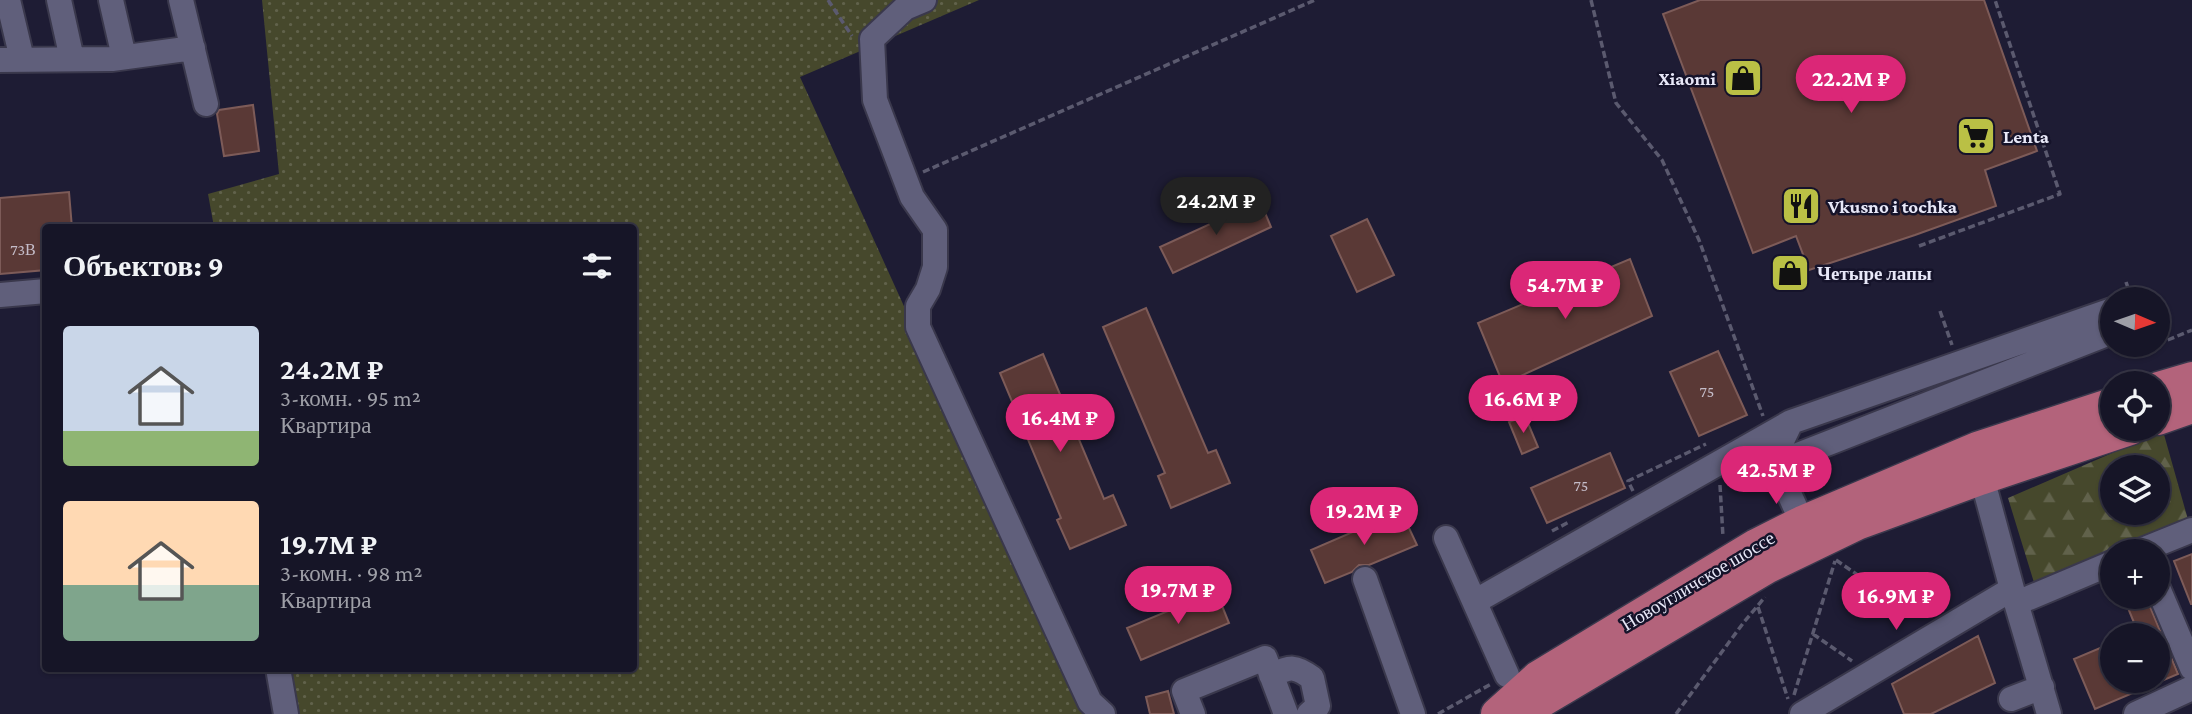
<!DOCTYPE html>
<html lang="ru">
<head>
<meta charset="utf-8">
<style>
	body { margin:0; font-family:"Crimson Pro",serif; background:#232233; color:#f1f3f6; height:100vh; display:flex; flex-direction:column; font-size:26px; white-space:nowrap }
	* { box-sizing:border-box; margin:0 }
	p { font-size:23px; color:#9e9fa7 }
	.icon { flex:none; width:38px; height:38px; fill:none; stroke:currentColor; stroke-width:2; stroke-linecap:round; stroke-linejoin:round }
	.map { position:relative; flex:1; overflow:hidden }
	.panel { position:absolute; left:42px; top:224px; width:595px; height:448px; display:flex; flex-direction:column; background:#161527; border-radius:7px; box-shadow:0 2px 5px #0004,0 0 0 2px #353444 }
	.panel>* { flex:none }
	.needle { width:46px; rotate:92deg }
	.tools { position:absolute; left:2100px; top:287px; display:grid; gap:14px }
	.tools a { display:grid; place-items:center; width:70px; height:70px; border-radius:50%; background:#161527; box-shadow:0 2px 5px #0004,0 0 0 2px #353444; font-size:35px }
	.price { position:absolute; translate:-50% -60px; padding:0 16px; border-radius:24px; background:#db2777; color:#fff; font-size:23px; line-height:46px; filter:drop-shadow(0 2px 4px #0008) }
	.price::after { content:''; position:absolute; left:50%; top:42px; width:21px; height:16px; margin-left:-10px; background:inherit; clip-path:polygon(0 0,100% 0,50% 100%) }
	.price.active { background:#222; color:#fff }
	ul { padding:0; list-style:none }
	li { display:flex; align-items:center; gap:21px; height:175px; padding:0 21px }
	li span { display:grid; place-items:center; flex:none; width:196px; height:140px; border-radius:7px; color:#555 }
	li>.icon { margin-inline-start:auto }
	span .icon { width:84px; height:84px; fill:#fffc; stroke-width:1 }
	li b { font-size:30px }
	h2 { display:flex; justify-content:space-between; align-items:center; height:84px; padding:0 21px; font-size:30px }
	.map>svg:first-child { display:block }
	.grass { fill:url(#grass-dots) }
	.forest { fill:url(#forest-firs); fill-rule:evenodd }
	.building { fill:#5a3936; stroke:#7d5b58; stroke-width:2 }
	.lines { fill:none; stroke-linecap:round; stroke-linejoin:round }
	.minor-casing { stroke:#3a384c; stroke-width:28 }
	.major-casing { stroke:#3a384c; stroke-width:35 }
	.path { stroke:#5b5a6f; stroke-width:3.5; stroke-dasharray:7 3.5; stroke-linecap:butt }
	.minor { stroke:#605f7b; stroke-width:24 }
	.major { stroke:#b3637b; stroke-width:32 }
	.labels { text-anchor:middle; dominant-baseline:central; stroke-width:5; stroke-linejoin:round; paint-order:stroke }
	.number-label { font-size:16px; fill:#c4bcc8 }
	.poi-label { font-size:19px; font-weight:bold; fill:#e8e8f8; stroke:#15132a; text-anchor:start }
	.street-label { font-size:19px; fill:#e8e8f8; stroke:#15132a }
</style>
</head>
<body>
<div class="map">
<svg width="2192" height="714" viewBox="0 0 2192 714">
	<defs>
		<pattern id="grass-dots" width="8" height="8" patternUnits="userSpaceOnUse" patternTransform="scale(1.75)"><rect width="8" height="8" fill="#46482c"/><path d="M2 2h.1M6 6h.1" fill="none" stroke="#61624b" stroke-width="1.8" stroke-linecap="round"/></pattern>
		<pattern id="forest-firs" width="22" height="20" patternUnits="userSpaceOnUse" patternTransform="scale(1.75)"><rect width="22" height="20" fill="#46482c"/><path d="M5 1l3.5 6h-7zM16 11l3.5 6h-7z" fill="#61624b"/></pattern>
	</defs>
	<rect width="100%" height="100%" fill="#1e1c34"/>
	<path class="grass" d="M262,0H979L800,77L1089,714H294L286,669L634,668V228L214,227L208,194L279,174Z"/>
	<path class="forest" d="M2163,431L2189,523L2123,551H2112L2036,589L2008,498ZM2112,467H2158V513H2112Z"/>
	<path class="building" d="M1700,0H1984L2037,151L1985,170L1996,206L1915,235L1809,270L1796,236L1753,253L1663,14Z
		M253,105L259,151L224,156L217,114L219,110Z
		M69,192L72,228H46V270L0,274V198Z
		M1260,201L1271,227L1173,273L1160,247Z
		M1367,219L1394,275L1357,292L1331,236Z
		M1630,259L1652,316L1503,384L1478,323Z
		M1146,308L1208,453L1216,450L1230,483L1171,508L1158,476L1165,473L1103,327Z
		M1718,351L1747,415L1699,436L1670,372Z
		M1043,354L1104,499L1113,495L1126,525L1070,549L1057,520L1061,518L1000,373Z
		M1525,416L1538,447L1522,454L1509,422Z
		M1610,453L1625,488L1547,523L1531,488Z
		M1401,511L1417,545L1369,565H1359L1352,572L1325,583L1311,550Z
		M2192,554V604H2191L2174,561Z
		M1216,591L1229,623L1141,660L1127,628Z
		M2142,597H2146L2178,674L2095,709L2074,659L2112,643V681H2158V635H2139L2126,603Z
		M1978,636L1995,683L1931,714H1904L1892,684Z
		M1168,691L1174,714H1150L1146,697Z"/>
	<g class="lines">
		<g class="minor-casing">
			<path id="minor" d="M8,0L22,59
				M59,0L72,59
				M111,0L124,57
				M181,0L206,104
				M924,0L905,8L872,39L875,100L912,197L935,230V267L928,289L918,306V327L1071,661L1090,702L1103,714
				M0,60L112,59L193,48
				M0,295L46,291
				M1782,478L1798,455L2112,332
				M1980,479L1985,489L2012,589L2049,714
				M1802,522L1782,478L1779,447L1791,422L2112,310
				M1446,538L1507,675
				M2140,551L2192,530
				M1365,579L1413,714
				M2158,588L2192,668
				M1476,601L1791,422
				M2017,603L2112,563
				M278,668L286,714
				M1271,675C1291,667 1294,665 1312,678L1318,706L1309,714
				M2011,699L2042,687
				M1193,714L1184,691L1265,658L1286,714
				M1802,714L2012,589
				M2136,714L2192,688"/>
		</g>
		<g class="major-casing">
			<path id="major" d="M2158,388L2192,378
				M2158,419L2192,407
				M1497,714L1538,677L1756,545L1802,522L1977,448L2112,404
				M1510,714L1537,704L1768,567L1857,524L1980,479L2130,429"/>
		</g>
		<path class="path" d="M828,0L852,36
			M1591,0L1616,103L1662,160L1699,240L1763,416
			M923,172L1315,0
			M1919,246L2060,194L1995,0
			M2126,282L2132,299
			M1940,311L1952,345
			M2158,344L2192,330
			M2149,345L2150,347L2155,345
			M1720,485L1723,537
			M1633,491L1628,481L1706,444
			M1552,531L1569,522
			M1836,560L1878,589L1934,610
			M1758,607L1788,699
			M1813,634L1852,661
			M1794,695L1835,561
			M1438,714L1491,684
			M1676,714L1744,622L1765,597"/>
		<use href="#minor" class="minor"/>
		<use href="#major" class="major"/>
	</g>
	<defs>
		<g id="shop-square" transform="scale(2.0125)"><rect x="-9" y="-9" width="18" height="18" rx="4" fill="#bac045" stroke="#15132a"/><path d="M-5-2.5h2.3a2.7 3.5 0 0 1 5.4 0H5L5.5 6h-11ZM-1.5-2.5h3a1.5 2.3 0 0 0-3 0Z" fill="#111"/></g>
		<g id="supermarket-square" transform="scale(2.0125)"><rect x="-9" y="-9" width="18" height="18" rx="4" fill="#bac045" stroke="#15132a"/><path d="M-6-5.5h2.5l.6 2H6L4.5 2H-2.5L-4.4-4H-6ZM-1.5 3.2a1.3 1.3 0 1 0 .1 0ZM3 3.2a1.3 1.3 0 1 0 .1 0Z" fill="#111"/></g>
		<g id="restaurant-square" transform="scale(2.0125)"><rect x="-9" y="-9" width="18" height="18" rx="4" fill="#bac045" stroke="#15132a"/><path d="M-5-6h1v4h1v-4h1v4h1v-4h1v5L-1.5 .5V6h-2V.5L-5-1ZM5-6V6H3V1.5H1.5Q1.5-4 5-6Z" fill="#111"/></g>
	</defs>
	<g fill-rule="evenodd">
		<use href="#shop-square" x="1743" y="78"/>
		<use href="#supermarket-square" x="1976" y="136"/>
		<use href="#restaurant-square" x="1801" y="206"/>
		<use href="#shop-square" x="1790" y="273"/>
	</g>
	<g class="labels">
		<g class="number-label">
			<text x="23" y="249">73В</text>
			<text x="1707" y="391">75</text>
			<text x="1581" y="485">75</text>
		</g>
		<g class="poi-label">
			<text x="1716" y="78" text-anchor="end">Xiaomi</text>
			<text x="2003" y="136">Lenta</text>
			<text x="1828" y="206">Vkusno i tochka</text>
			<text x="1817" y="273">Четыре лапы</text>
		</g>
		<g class="street-label">
			<text transform="translate(1698 581) rotate(-31)">Новоугличское шоссе</text>
		</g>
	</g>
</svg>
<div class="tools">
<a><svg class="needle" viewBox="-14 -14 28 28"><path d="M0-13l5 13h-10z" fill="#e53935"/><path d="M0 13l5-13h-10z" fill="#9e9fa7"/></svg></a>
<a><svg class="icon" aria-label="locate" viewBox="0 0 24 24"><circle cx="12" cy="12" r="6"/><path d="M12 2v4M12 18v4M2 12h4M18 12h4"/></svg></a>
<a><svg class="icon" aria-label="layers" viewBox="0 0 24 24"><path d="M12 4l9 5-9 5-9-5zM3 14l9 5 9-5"/></svg></a>
<a>+</a>
<a>−</a>
</div>
<b class="price" style="left:1851px;top:115px">22.2M ₽</b>
<b class="price active" style="left:1216px;top:237px">24.2M ₽</b>
<b class="price" style="left:1565px;top:321px">54.7M ₽</b>
<b class="price" style="left:1523px;top:435px">16.6M ₽</b>
<b class="price" style="left:1060px;top:454px">16.4M ₽</b>
<b class="price" style="left:1776px;top:506px">42.5M ₽</b>
<b class="price" style="left:1364px;top:547px">19.2M ₽</b>
<b class="price" style="left:1178px;top:626px">19.7M ₽</b>
<b class="price" style="left:1896px;top:632px">16.9M ₽</b>
<section class="panel">
<h2>Объектов: 9<svg class="icon" aria-label="filters" viewBox="0 0 24 24"><path d="M4 7h16M4 17h16"/><circle cx="9" cy="7" r="2"/><circle cx="15" cy="17" r="2"/></svg></h2>
<ul>
<li><span style="background:linear-gradient(#c9d6e8 75%,#8fb573 0)"><svg class="icon" aria-label="home" viewBox="0 0 24 24"><path d="M3 11l9-7 9 7M6 9v11h12V9"/></svg></span><div><b>24.2M ₽</b><p>3-комн. · 95 m²</p><p>Квартира</p></div></li>
<li><span style="background:linear-gradient(#ffd9b3 60%,#7fa58c 0)"><svg class="icon" aria-label="home" viewBox="0 0 24 24"><path d="M3 11l9-7 9 7M6 9v11h12V9"/></svg></span><div><b>19.7M ₽</b><p>3-комн. · 98 m²</p><p>Квартира</p></div></li>
</ul>
</section>
</div>
</body>
</html>
